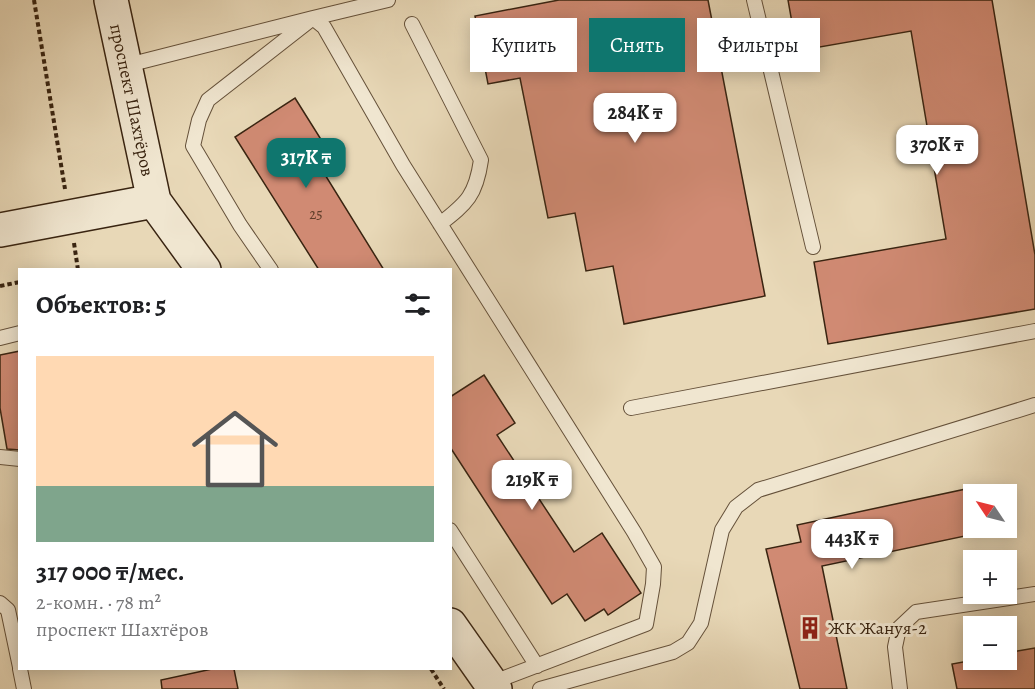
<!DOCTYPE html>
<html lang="ru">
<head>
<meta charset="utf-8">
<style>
	body { margin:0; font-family:Alegreya,serif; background:#f6f6f6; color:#202124; height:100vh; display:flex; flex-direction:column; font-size:22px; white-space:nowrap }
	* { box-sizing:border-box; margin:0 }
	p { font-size:20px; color:#757577 }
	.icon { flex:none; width:33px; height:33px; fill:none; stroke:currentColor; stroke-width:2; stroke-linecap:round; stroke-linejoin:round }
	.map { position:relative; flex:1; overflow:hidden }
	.sheet { position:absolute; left:18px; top:268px; width:434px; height:402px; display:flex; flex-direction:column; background:#fff; border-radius:0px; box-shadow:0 3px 15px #0003 }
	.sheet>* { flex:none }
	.guide { position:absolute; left:470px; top:18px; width:476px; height:54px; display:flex; gap:12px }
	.needle { width:39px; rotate:305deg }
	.controls { position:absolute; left:963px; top:484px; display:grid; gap:12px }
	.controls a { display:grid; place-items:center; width:54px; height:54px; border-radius:0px; background:#fff; box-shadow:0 3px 15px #0003; font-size:30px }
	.price { position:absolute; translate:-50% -51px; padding:0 14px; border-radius:12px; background:#fff; color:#222; font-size:20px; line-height:39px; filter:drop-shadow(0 2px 3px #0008) }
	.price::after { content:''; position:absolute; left:50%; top:36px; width:18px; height:14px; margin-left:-9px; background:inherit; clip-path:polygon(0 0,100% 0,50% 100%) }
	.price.active { background:#0f766e; color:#fff }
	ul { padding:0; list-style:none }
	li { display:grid; align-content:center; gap:12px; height:318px; padding:0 18px }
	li+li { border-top:2px solid #e0e0e0 }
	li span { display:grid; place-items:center; height:186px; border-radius:0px; color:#555 }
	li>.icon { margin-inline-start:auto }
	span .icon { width:108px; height:108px; fill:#fffc; stroke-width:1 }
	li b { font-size:26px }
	h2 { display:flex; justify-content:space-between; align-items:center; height:72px; padding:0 18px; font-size:26px }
	.chip { padding:0 21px; border-radius:0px; background:#fff; box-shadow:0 3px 15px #0003; font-size:21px; line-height:54px }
	.chip.active { background:#0f766e; color:#fff }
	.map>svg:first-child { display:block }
	.building { fill:#d08a73; stroke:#392411; stroke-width:1.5 }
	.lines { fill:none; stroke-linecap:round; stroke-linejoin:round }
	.lane-casing { stroke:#65513a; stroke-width:16 }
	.secondary-casing { stroke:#392411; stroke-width:36 }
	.path { stroke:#392411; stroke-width:4; stroke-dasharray:4.5 3; stroke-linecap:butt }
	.lane { stroke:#f0e6d0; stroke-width:14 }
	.secondary { stroke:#f0e6d0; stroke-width:33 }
	.labels { text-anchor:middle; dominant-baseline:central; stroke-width:6; stroke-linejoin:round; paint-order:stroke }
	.number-label { font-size:15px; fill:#5f3e2a }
	.street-label { font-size:18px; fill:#392411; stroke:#f0e6d0 }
	.poi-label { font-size:18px; fill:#392411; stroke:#f0e6d0; text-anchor:start }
</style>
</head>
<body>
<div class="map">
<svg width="1035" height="689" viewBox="0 0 1035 689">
	<rect width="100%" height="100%" fill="#e8d8b7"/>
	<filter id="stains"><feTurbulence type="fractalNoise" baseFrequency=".00333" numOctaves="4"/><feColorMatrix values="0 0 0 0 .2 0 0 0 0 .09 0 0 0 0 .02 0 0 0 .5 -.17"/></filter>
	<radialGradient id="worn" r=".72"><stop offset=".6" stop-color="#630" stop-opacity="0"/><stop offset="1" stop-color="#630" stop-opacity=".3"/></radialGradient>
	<path class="building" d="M559,0H708L765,296L624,324L613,266L586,271L575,213L548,218L520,78L488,84L475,16Z
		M788,0H992L1035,255V309L828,344L814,262L946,239L911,31L797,51Z
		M295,98L327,149L314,157L384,270H319L235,137Z
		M20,351V450L7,449L0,408V355Z
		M484,375L515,423L497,435L574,552L602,533L641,593L608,615L604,609L585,621L567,594L552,604L450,447V397Z
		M980,486L982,495H974V528H989V531L822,566L847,689H800L766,549L801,542L797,525Z
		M1035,648V689H957L952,664L974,660H1006V653Z
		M212,669H234L238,689H162L161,680Z"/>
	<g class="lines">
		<g class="lane-casing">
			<path id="lane" d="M754,0L813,247
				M412,24L481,160C476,195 467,203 440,224
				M124,66L313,18L324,27L403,165L634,532L654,567L653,584L646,624L491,683
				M271,270L240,225L193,146L199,120L208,100L313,18L388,0
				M0,338L20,333
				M631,408L1035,331
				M0,457L20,459
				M450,530L537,666
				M0,603L8,610L20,667
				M20,669L24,689
				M540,689L673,652L688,643L701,623L722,530L736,507L758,490L1035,405
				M900,689L895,647L899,628L916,612L1035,594"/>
		</g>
		<g class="secondary-casing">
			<path id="secondary" d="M111,0L154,201L204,270
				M0,230L154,201
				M450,625L495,689"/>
		</g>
		<path class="path" d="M34,0L65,189
			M74,243L78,270
			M0,286L20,282
			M431,669L444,689"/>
		<use href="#lane" class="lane"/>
		<use href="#secondary" class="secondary"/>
	</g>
	<defs>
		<g id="building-bare" transform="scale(1.8)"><path d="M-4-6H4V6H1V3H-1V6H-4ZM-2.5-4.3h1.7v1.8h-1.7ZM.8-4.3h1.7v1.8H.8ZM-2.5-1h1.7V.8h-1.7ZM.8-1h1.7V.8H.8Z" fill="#8f2418" stroke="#f0e6d0" stroke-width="2.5" paint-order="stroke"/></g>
	</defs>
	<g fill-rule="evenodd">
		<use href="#building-bare" x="810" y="628"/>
	</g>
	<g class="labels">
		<g class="number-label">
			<text x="316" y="214">25</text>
		</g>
		<g class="street-label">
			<text transform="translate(132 100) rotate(78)">проспект Шахтёров</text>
		</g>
		<g class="poi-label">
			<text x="828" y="628">ЖК Жануя-2</text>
		</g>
	</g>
	<rect width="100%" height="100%" filter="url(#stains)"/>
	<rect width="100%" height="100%" fill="url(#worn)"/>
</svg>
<div class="controls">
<a><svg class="needle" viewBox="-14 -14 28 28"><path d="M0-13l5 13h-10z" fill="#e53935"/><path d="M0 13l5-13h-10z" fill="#757577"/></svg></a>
<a>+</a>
<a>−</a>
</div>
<b class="price" style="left:635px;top:144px">284K ₸</b>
<b class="price" style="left:937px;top:176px">370K ₸</b>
<b class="price active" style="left:306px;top:189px">317K ₸</b>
<b class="price" style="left:532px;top:511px">219K ₸</b>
<b class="price" style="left:852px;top:570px">443K ₸</b>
<div class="guide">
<a class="chip">Купить</a>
<a class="chip active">Снять</a>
<a class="chip">Фильтры</a>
</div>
<section class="sheet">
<h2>Объектов: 5<svg class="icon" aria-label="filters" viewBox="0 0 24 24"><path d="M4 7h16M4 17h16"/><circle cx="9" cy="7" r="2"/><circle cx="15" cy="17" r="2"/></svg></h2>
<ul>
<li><span style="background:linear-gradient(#ffd9b3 70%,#7fa58c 0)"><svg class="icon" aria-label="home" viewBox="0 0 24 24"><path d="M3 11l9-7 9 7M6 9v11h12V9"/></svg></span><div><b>317 000 ₸/мес.</b><p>2-комн. · 78 m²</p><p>проспект Шахтёров</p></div></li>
</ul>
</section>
</div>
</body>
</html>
